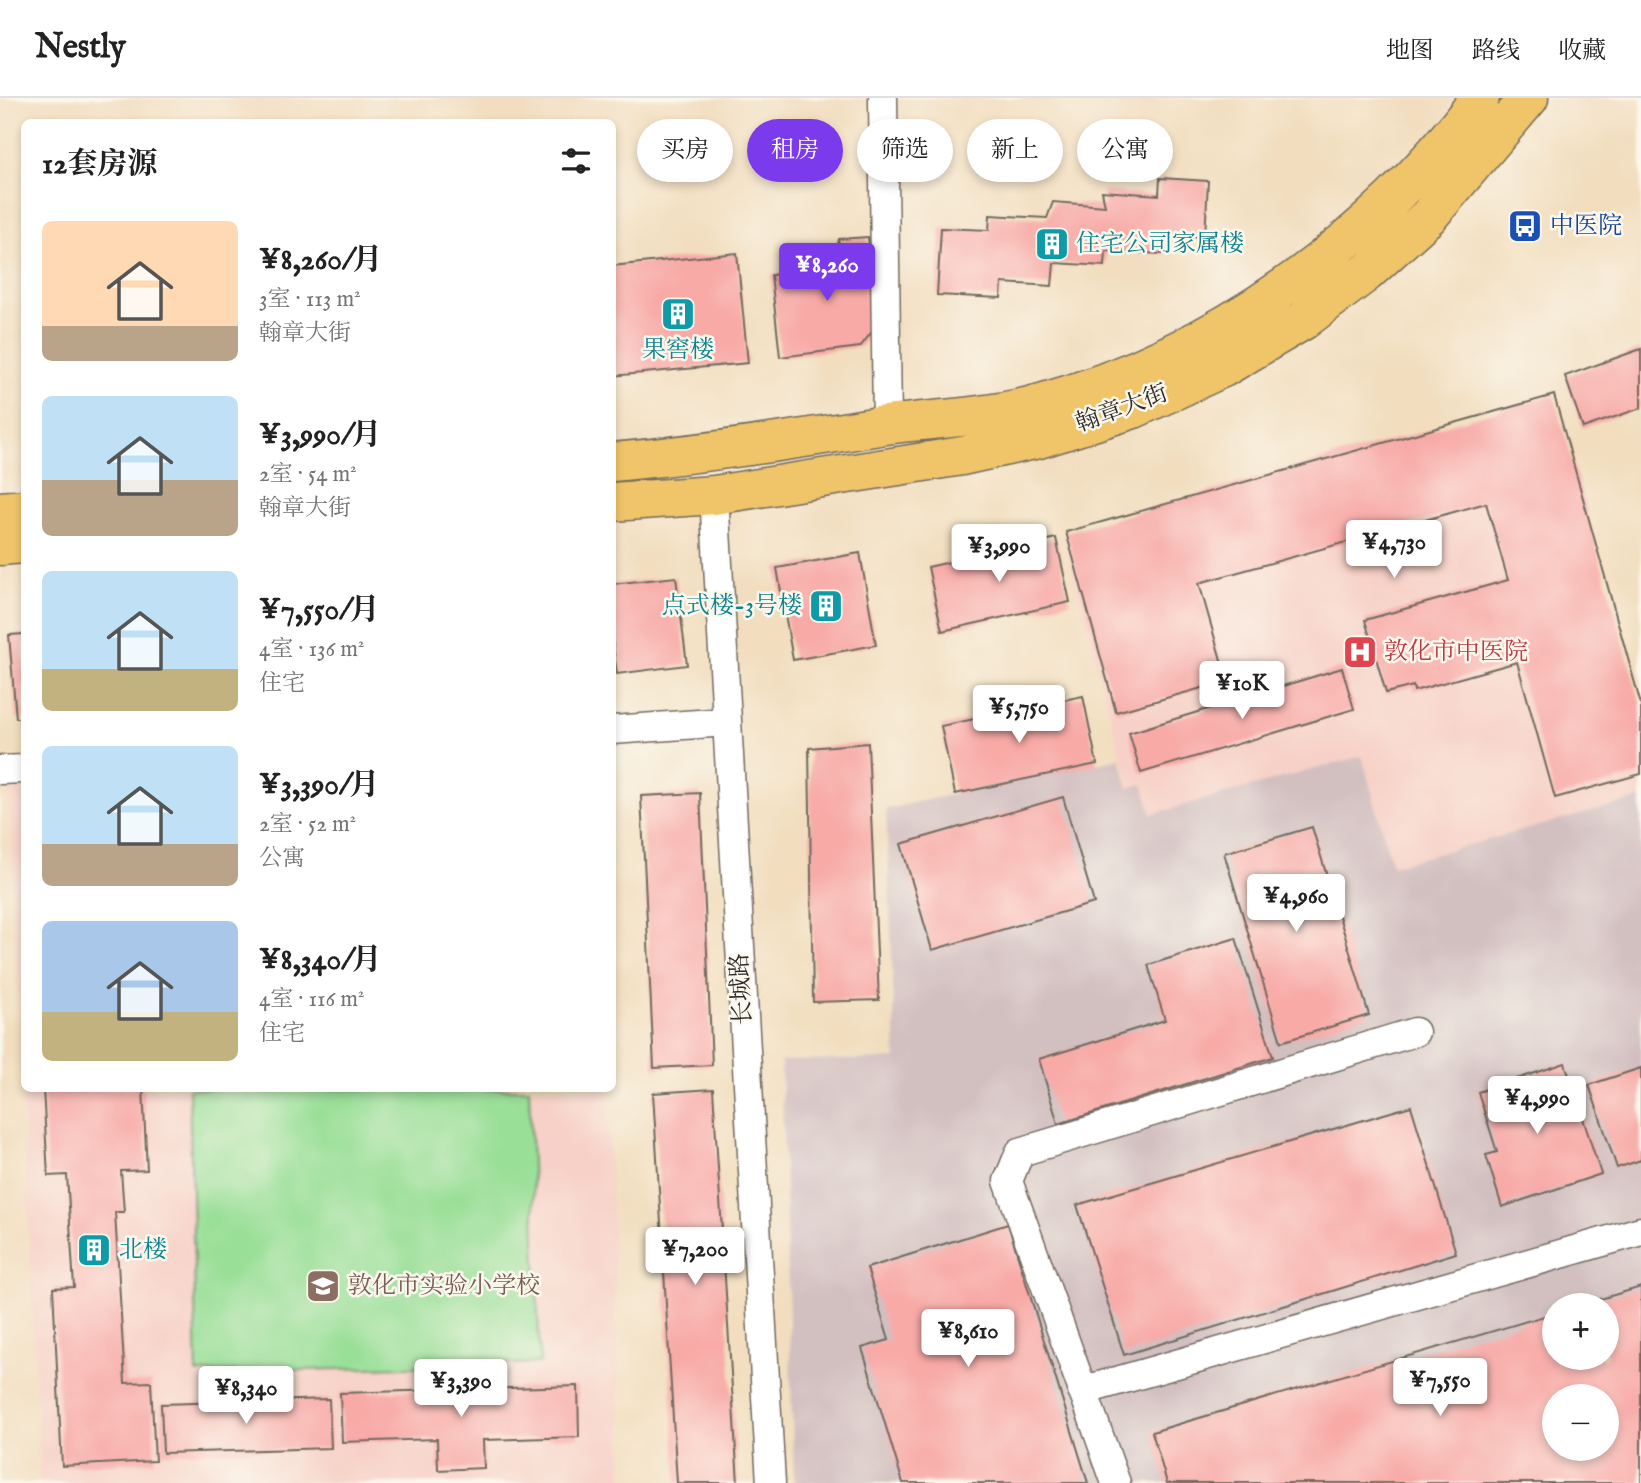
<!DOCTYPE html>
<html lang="zh">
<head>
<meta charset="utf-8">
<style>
	body { margin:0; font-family:"IM FELL English","Noto Serif SC",serif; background:#f2f2f2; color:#222; height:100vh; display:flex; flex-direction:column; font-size:26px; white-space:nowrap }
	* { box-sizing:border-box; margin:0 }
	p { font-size:23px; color:#767676 }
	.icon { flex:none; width:38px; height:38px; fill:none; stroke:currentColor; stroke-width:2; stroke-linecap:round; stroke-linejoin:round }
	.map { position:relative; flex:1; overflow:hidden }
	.sheet { position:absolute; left:21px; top:21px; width:595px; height:973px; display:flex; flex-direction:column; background:#fff; border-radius:10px; box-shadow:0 4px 10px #0003 }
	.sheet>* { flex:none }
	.guide { position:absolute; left:637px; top:21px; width:665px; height:63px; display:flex; gap:14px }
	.controls { position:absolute; left:1542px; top:1195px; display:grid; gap:14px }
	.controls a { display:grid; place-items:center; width:77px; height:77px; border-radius:50%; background:#fff; box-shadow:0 4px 10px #0003; font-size:35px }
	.price { position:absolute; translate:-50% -60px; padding:0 16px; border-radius:7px; background:#fff; color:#222; font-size:23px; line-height:46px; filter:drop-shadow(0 2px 4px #0008) }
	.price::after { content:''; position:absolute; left:50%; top:42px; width:21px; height:16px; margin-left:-10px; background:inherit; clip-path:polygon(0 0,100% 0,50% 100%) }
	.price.active { background:#7c3aed; color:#fff }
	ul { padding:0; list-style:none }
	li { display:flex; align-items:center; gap:21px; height:175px; padding:0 21px }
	li span { display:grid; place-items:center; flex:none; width:196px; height:140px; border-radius:10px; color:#555 }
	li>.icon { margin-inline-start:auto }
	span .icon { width:84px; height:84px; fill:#fffc; stroke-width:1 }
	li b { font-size:30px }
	h2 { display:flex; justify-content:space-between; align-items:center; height:84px; padding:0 21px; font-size:30px }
	.tag { padding:0 24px; border-radius:32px; background:#fff; box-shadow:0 4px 10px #0003; font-size:24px; line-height:63px }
	.tag.active { background:#7c3aed; color:#fff }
	header { display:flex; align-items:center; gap:42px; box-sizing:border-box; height:98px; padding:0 35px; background:#fff; border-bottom:2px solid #e0e0e0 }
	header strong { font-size:33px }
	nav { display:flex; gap:38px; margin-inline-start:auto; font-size:24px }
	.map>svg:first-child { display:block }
	.built { fill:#f7d1c7 }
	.industrial { fill:#d2bfc0; fill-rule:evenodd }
	.green { fill:#9adf98; stroke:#628562; stroke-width:2 }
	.building { fill:#f8aaa7; fill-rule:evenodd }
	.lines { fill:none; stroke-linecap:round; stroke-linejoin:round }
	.minor-casing { stroke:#716a5f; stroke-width:31 }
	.primary-casing { stroke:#716a5f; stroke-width:41 }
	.minor { stroke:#fff; stroke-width:28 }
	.primary { stroke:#f0c469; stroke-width:38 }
	.labels { text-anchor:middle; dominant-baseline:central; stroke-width:5; stroke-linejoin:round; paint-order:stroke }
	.transit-label { font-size:24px; fill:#164399; stroke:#fbf7ec; text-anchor:start }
	.culture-label { font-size:24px; fill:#0d838f; stroke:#fbf7ec; text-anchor:start }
	.street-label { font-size:24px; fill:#2b2b2b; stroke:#fbf7ec }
	.health-label { font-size:24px; fill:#be3a42; stroke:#fbf7ec; text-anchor:start }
	.education-label { font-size:24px; fill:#785e54; stroke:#fbf7ec; text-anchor:start }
</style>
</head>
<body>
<header>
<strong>Nestly</strong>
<nav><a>地图</a><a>路线</a><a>收藏</a></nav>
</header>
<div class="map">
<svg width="1641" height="1385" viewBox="0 0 1641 1385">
	<rect width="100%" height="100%" fill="#fbf7ec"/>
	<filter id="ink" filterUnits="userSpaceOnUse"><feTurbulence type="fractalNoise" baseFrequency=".0143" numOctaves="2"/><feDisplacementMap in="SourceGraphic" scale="14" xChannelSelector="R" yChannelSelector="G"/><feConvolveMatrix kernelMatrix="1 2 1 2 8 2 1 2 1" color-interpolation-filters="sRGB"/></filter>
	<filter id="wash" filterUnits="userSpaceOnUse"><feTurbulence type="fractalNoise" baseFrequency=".00686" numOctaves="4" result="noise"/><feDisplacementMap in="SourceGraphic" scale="28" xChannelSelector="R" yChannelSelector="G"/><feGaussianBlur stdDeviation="1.57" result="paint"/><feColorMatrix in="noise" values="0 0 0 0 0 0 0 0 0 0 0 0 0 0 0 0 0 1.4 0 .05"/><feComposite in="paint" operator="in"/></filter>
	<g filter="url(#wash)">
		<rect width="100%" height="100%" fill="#f2debf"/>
		<path class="built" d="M1554,297L1641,607V700L1392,768L1361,659L1152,716L1143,686L1129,690L1063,436Z
			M24,690V990L607,991L623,1385H40L9,691Z"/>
		<path class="industrial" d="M1362,658L1392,768L1641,700V1385H794L781,963L896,961L886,711L1120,660L1128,690L1143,686L1152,716ZM1554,1208H1606V1260H1554ZM1554,1298H1606V1351H1554Z"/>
		<path class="green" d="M189,991H529L540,1265L197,1275Z"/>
		<g id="blocks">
			<path class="building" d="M1160,80L1208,83L1205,139L1164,137L1163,156L1106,153L1105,168L1054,165L1052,188L1002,185L1001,200L937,197L941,130L989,132L990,117L1047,120L1053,104L1105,108L1102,93L1159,97Z
				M868,139L877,227L860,249L780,259L771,177L834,169L839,141Z
				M737,155L748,265L612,278V168Z
				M1641,251V310L1583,330L1565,278Z
				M1554,297L1641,607V676L1555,700L1517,564L1414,593L1413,588L1386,595L1365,522L1508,482L1486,405L1199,485L1227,583L1116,614L1066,434Z
				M1056,440L1070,504L942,533L928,469Z
				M860,455L876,547L793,562L777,470Z
				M676,479L687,567L617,576L612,542V486Z
				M24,536V620H16L9,537Z
				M1342,570L1354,611L1141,675L1129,635Z
				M1083,598L1097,666L955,696L941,628Z
				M868,645L879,902L813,904L809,650Z
				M700,695L712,967L654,970L641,698Z
				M1063,699L1094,805L932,852L901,746Z
				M1312,729L1369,917L1281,944L1224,755Z
				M1236,840L1273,959L1058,1026L1039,961L1165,922L1148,867Z
				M1565,965L1601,1076L1502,1109L1486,1057L1497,1054L1478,994Z
				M1641,970V1062L1617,1070L1589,987Z
				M143,990L147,1072L121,1073L124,1114H115L125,1285L151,1284L155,1363L62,1368L53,1190L74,1189L67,1077L48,1078L43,991Z
				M713,991L738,1385H677L653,995Z
				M1411,1008L1456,1155L1124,1257L1077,1107Z
				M1008,1126L1088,1385H903L862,1250L889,1242L867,1170Z
				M1641,1189V1385H1167L1152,1334L1554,1215V1260H1606V1208L1580,1207ZM1554,1298H1606V1351H1554Z
				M578,1288L579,1339L483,1342L484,1370L438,1372L437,1341L342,1344L340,1295Z
				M329,1301L331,1350L163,1355L161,1306Z"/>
		</g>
	</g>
	<g filter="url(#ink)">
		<use href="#blocks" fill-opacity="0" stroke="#716a5f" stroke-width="2"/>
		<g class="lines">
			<g class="minor-casing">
				<path id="minor" d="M883,0L887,327
					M714,397L771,1385
					M612,632L727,624
					M0,672L24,671
					M1082,1293L1641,1133
					M1116,1385L1008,1083L1020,1054L1415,934"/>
			</g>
			<g class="primary-casing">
				<path id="primary" d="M612,364C702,356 790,343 879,328C933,320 988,320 1041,305C1216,256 1372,144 1480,0
					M612,404L714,397L962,358L1039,341L1134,311L1223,270L1304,222L1366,175L1429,118L1529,0
					M0,413L24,411
					M0,448L24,446"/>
			</g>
			<use href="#minor" class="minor"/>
			<use href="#primary" class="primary"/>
		</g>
	</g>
	<defs>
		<g id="bus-square" transform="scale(1.75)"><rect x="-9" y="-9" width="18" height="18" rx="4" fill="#1a4fb4" stroke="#fbf7ec"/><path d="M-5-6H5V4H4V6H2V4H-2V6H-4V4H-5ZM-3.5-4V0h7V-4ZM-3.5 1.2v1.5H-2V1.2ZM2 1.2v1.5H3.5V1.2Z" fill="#fff"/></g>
		<g id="building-square" transform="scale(1.75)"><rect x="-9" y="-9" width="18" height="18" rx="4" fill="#0f9aa8" stroke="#fbf7ec"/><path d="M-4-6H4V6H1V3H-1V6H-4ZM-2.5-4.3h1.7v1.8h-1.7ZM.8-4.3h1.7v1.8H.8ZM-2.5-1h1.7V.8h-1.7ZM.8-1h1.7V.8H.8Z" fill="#fff"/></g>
		<g id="hospital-square" transform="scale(1.75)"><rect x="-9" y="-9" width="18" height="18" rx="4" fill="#e0444e" stroke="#fbf7ec"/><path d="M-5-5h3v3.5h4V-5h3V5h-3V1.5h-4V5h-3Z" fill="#fff"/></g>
		<g id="school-square" transform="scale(1.75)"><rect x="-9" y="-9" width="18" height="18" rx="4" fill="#8d6e63" stroke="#fbf7ec"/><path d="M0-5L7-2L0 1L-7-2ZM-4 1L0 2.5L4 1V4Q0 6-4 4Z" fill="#fff"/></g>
	</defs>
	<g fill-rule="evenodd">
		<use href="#bus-square" x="1525" y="128"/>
		<use href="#building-square" x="1052" y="146"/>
		<use href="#building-square" x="678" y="216"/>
		<use href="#building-square" x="826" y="508"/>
		<use href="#hospital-square" x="1360" y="554"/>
		<use href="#building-square" x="94" y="1152"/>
		<use href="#school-square" x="323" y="1188"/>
	</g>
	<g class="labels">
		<g class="transit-label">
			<text x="1550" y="128">中医院</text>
		</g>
		<g class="culture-label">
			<text x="1076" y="146">住宅公司家属楼</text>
			<text x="678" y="252" text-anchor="middle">果窖楼</text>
			<text x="802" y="508" text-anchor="end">点式楼-3号楼</text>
			<text x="119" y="1152">北楼</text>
		</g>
		<g class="street-label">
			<text transform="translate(1122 311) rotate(-20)">翰章大街</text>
			<text transform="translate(742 891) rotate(-93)">长城路</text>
		</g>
		<g class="health-label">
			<text x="1384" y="554">敦化市中医院</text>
		</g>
		<g class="education-label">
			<text x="348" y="1188">敦化市实验小学校</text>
		</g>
	</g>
</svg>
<div class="controls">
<a>+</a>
<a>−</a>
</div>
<b class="price active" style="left:827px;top:205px">¥8,260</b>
<b class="price" style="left:1394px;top:482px">¥4,730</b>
<b class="price" style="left:999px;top:486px">¥3,990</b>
<b class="price" style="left:1242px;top:623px">¥10K</b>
<b class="price" style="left:1019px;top:647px">¥5,750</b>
<b class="price" style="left:1296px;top:836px">¥4,960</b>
<b class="price" style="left:1537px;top:1038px">¥4,990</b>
<b class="price" style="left:695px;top:1189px">¥7,200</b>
<b class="price" style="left:968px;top:1271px">¥8,610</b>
<b class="price" style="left:1440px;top:1320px">¥7,550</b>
<b class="price" style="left:461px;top:1321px">¥3,390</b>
<b class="price" style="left:246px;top:1328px">¥8,340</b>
<div class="guide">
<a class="tag">买房</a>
<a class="tag active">租房</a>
<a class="tag">筛选</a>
<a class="tag">新上</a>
<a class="tag">公寓</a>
</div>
<section class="sheet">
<h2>12套房源<svg class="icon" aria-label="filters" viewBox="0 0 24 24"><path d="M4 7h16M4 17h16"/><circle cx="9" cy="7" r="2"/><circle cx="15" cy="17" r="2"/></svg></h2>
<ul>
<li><span style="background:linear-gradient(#ffd9b3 75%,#b9a48a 0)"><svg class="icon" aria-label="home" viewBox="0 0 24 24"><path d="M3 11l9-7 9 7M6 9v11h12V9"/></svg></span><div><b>¥8,260/月</b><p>3室 · 113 m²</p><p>翰章大街</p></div></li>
<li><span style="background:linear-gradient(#bfe0f5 60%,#b9a48a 0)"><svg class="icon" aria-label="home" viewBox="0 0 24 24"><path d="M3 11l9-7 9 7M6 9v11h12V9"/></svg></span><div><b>¥3,990/月</b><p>2室 · 54 m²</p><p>翰章大街</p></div></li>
<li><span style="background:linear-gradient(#bfe0f5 70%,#c2b280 0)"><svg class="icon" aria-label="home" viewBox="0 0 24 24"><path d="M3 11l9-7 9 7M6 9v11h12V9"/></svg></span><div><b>¥7,550/月</b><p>4室 · 136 m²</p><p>住宅</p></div></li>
<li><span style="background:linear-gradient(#bfe0f5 70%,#b9a48a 0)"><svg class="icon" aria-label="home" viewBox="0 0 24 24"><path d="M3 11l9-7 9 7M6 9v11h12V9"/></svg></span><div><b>¥3,390/月</b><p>2室 · 52 m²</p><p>公寓</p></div></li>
<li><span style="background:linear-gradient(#a9c7e8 65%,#c2b280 0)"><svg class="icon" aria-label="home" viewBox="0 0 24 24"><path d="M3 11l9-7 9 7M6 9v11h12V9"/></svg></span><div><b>¥8,340/月</b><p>4室 · 116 m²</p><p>住宅</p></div></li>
</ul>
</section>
</div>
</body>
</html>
